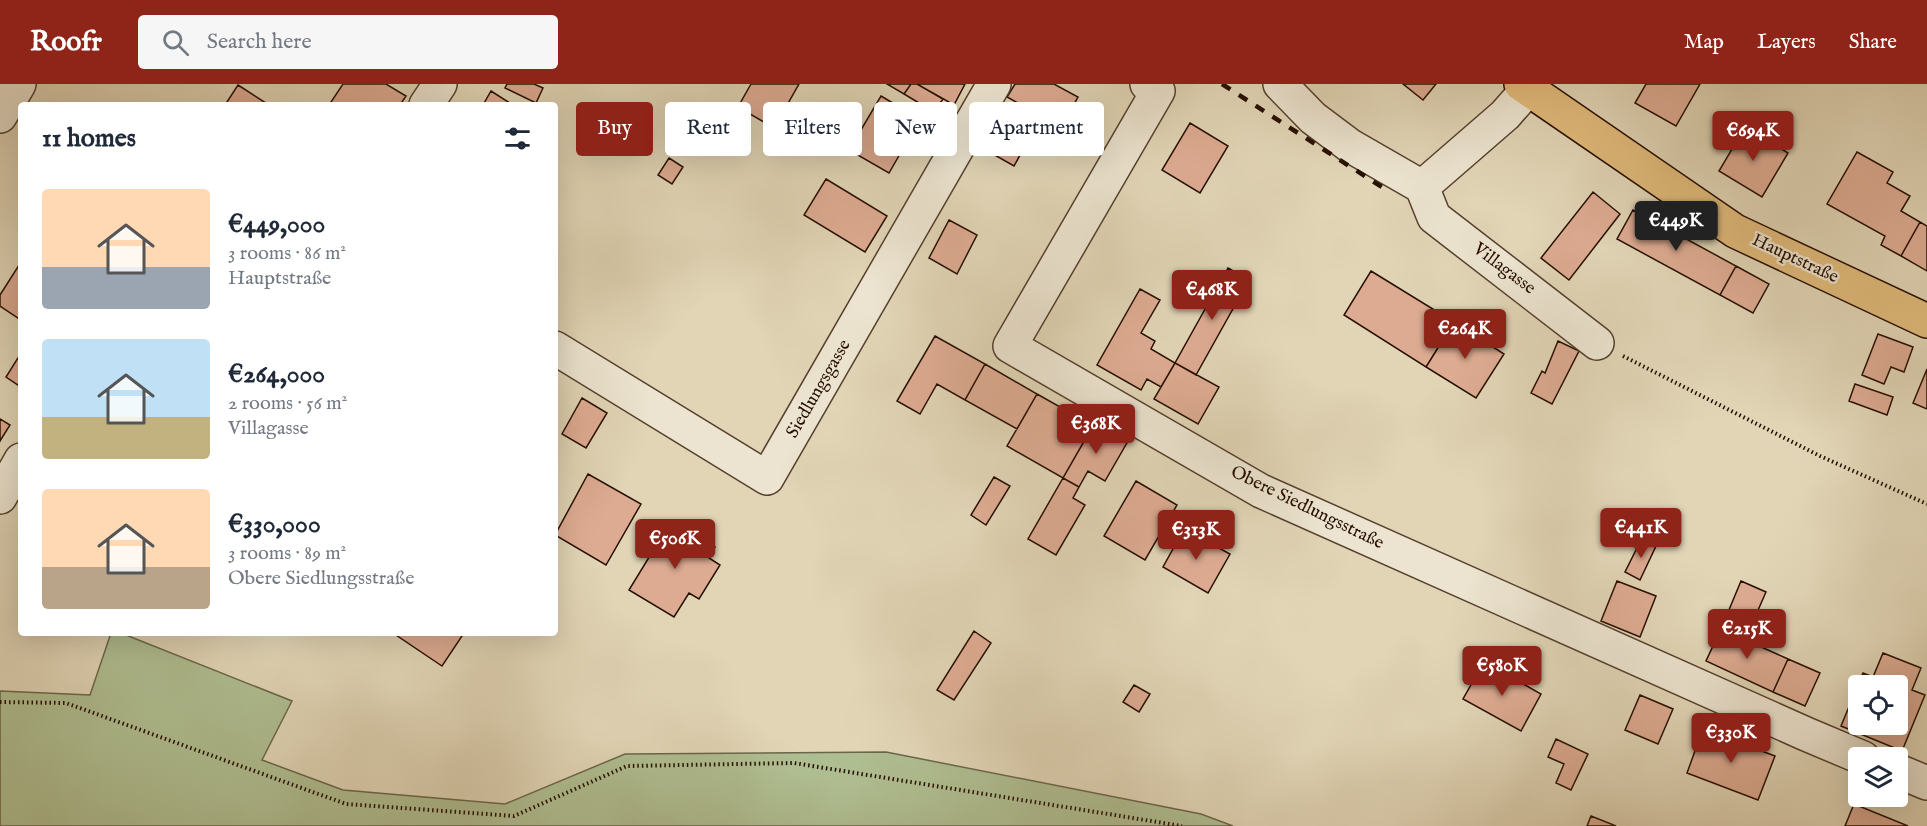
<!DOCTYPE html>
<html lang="en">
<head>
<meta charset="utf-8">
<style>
	body { margin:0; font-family:"IM FELL English",serif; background:#f6f6f7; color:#1f2937; height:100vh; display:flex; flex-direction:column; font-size:22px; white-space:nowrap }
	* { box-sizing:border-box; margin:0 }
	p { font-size:20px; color:#747a83 }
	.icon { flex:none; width:33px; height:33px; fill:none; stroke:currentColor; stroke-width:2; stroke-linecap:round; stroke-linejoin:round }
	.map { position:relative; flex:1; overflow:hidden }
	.drawer { position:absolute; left:18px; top:18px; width:540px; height:534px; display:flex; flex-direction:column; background:#fff; border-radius:6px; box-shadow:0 6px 24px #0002 }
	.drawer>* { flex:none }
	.top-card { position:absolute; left:576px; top:18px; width:570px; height:54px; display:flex; gap:12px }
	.fabs { position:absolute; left:1848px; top:591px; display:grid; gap:12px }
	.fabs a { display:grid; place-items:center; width:60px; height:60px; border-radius:6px; background:#fff; box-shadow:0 6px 24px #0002; font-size:30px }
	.price { position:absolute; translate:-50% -51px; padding:0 14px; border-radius:6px; background:#8f2418; color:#fff; font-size:20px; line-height:39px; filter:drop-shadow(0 2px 3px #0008) }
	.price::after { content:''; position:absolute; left:50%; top:36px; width:18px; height:14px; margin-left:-9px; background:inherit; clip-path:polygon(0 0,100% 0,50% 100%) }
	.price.on { background:#222; color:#fff }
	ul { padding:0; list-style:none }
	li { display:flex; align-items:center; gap:18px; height:150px; padding:0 24px }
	li span { display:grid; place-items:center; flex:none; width:168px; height:120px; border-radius:6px; color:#555 }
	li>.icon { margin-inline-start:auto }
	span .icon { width:72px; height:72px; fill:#fffc; stroke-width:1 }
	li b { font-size:26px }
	h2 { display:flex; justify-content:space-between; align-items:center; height:72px; padding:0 24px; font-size:26px }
	.chip { padding:0 21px; border-radius:6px; background:#fff; box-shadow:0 6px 24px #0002; font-size:21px; line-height:54px }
	.chip.on { background:#8f2418; color:#fff }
	header { display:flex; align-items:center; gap:36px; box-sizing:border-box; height:84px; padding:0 30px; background:#8f2418; color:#fff }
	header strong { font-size:28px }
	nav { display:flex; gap:33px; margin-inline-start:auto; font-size:21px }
	.search { width:420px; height:54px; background:#f6f6f7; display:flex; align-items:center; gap:15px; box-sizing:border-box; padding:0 21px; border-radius:6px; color:#747a83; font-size:22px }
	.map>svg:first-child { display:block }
	.green { fill:#afbe91; stroke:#6b6648; stroke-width:1.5 }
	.building { fill:#ddab92; stroke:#270f00; stroke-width:1.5; fill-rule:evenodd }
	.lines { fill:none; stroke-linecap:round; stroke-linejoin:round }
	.minor-casing { stroke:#56402e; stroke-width:36 }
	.major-casing { stroke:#270f00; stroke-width:36 }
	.path { stroke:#270f00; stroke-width:4; stroke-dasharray:1.5 3; stroke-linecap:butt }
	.minor { stroke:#ece4d0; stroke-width:33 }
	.major { stroke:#e0ba7b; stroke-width:33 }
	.rail { stroke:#270f00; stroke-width:4.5; stroke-dasharray:10 10; stroke-linecap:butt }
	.labels { text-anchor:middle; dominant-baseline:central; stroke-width:4.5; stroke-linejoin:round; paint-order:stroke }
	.street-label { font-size:18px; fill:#270f00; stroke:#ece4d0 }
</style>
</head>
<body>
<header>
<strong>Roofr</strong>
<div class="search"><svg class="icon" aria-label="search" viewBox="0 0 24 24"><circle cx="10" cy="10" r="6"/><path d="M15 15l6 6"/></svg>Search here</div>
<nav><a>Map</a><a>Layers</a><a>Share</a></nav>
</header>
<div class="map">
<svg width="1927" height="742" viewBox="0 0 1927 742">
	<rect width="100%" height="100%" fill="#e1d5b6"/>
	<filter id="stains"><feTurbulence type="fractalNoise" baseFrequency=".00333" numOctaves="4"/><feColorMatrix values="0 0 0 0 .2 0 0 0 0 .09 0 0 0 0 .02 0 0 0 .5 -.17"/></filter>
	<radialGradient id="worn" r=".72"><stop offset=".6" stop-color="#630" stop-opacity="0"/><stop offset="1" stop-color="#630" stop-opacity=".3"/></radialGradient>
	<path class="green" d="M111,549H121L292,617L262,676L343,706L505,720L625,670L886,668L1201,730L1233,742H0V607L90,611Z"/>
	<path class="building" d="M343,0H386L406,12L400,21H329Z
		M507,0H534L543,4L536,19L505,4Z
		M751,0H799L774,44L738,23Z
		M887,0H911L904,10Z
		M911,0H917L943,15L934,28L904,10Z
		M917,0H965L954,21Z
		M1015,0H1054L1078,13L1059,47L1040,35L1014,82L991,69L1018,19L1007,13Z
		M1403,0H1436L1423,16Z
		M1646,0H1700L1676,42L1635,19Z
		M238,1L269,21H225Z
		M491,7L513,21H483Z
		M881,12L920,35L889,89L849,66Z
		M1190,39L1228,62L1200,109L1162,86Z
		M1745,43L1788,69L1762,113L1719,87Z
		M1857,68L1893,88L1887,99L1910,112L1901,127L1920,138L1901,172L1881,161L1885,152L1827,120Z
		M669,74L683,83L672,100L658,91Z
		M826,95L887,132L865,168L804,131Z
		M1593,108L1620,130L1569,196L1541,174Z
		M1633,126L1736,182L1720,211L1617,155Z
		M949,136L977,151L957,190L929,174Z
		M1920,138L1927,142V187L1901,172Z
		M21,178V236L0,222V211Z
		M1736,182L1769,200L1753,229L1720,211Z
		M1228,184L1249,196L1196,291L1175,279Z
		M1371,187L1454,238L1426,283L1344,231Z
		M1140,205L1160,216L1141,249L1155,257L1151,265L1175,279L1161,303L1147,295L1141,306L1097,281Z
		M1454,238L1504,270L1476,314L1426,283Z
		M1878,250L1913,263L1904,288L1891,283L1884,300L1862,291Z
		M935,252L985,280L965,316L937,300L920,330L897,317Z
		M1558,257L1579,267L1552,320L1531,309L1542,287L1545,289Z
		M21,269V303L6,293Z
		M1175,279L1219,303L1198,340L1154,315Z
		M985,280L1037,310L1017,345L965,316Z
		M1927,285V325L1913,319Z
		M1855,300L1893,313L1887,331L1849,317Z
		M1037,310L1069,328L1062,340L1086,354L1063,394L1007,362Z
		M582,314L607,329L586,364L562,350Z
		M0,335L10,341L0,357Z
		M1095,338L1128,357L1105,397L1088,387L1079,403L1063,394Z
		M588,390L641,420L606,481L555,451Z
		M994,393L1010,402L986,441L971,431Z
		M1063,394L1079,403L1073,414L1085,421L1056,471L1028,455Z
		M1136,397L1177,421L1145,476L1104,452Z
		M672,437L715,463L709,474L720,481L699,515L689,509L674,533L629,506L651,470L645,467L652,456L659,460Z
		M1184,445L1230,470L1208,509L1163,483Z
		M1642,454L1656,462L1640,496L1625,488Z
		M1617,497L1656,512L1640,553L1601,537Z
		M1741,497L1766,508L1745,556L1721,545Z
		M1721,545L1788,575L1773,608L1706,577Z
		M974,547L991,559L954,616L937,606Z
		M393,549H464L442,582Z
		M1883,569L1921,584L1912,606L1925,611L1902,667L1841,642L1863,589L1873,593ZM1858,602H1898V640H1858Z
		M1788,575L1820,589L1805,622L1773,608Z
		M1484,578L1541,610L1521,647L1463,615Z
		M1134,601L1150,610L1139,628L1123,618Z
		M1640,611L1673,625L1658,660L1625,646Z
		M1703,645L1775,672L1758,716L1687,689Z
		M1556,655L1588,670L1571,706L1556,699L1564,680L1548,673Z
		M1854,720L1908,742H1845Z
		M1591,732L1616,742H1587Z"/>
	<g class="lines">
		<g class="minor-casing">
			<path id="minor" d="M1147,0L1158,7L1010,262L1261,407L1806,650L1863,674
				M1280,0L1313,34L1349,61L1422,103L1505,31L1527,6
				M426,21L440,0
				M0,32L19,0
				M1422,103L1434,133L1597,259
				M555,264L767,394L994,0
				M0,413L21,376
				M1898,687L1927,699"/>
		</g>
		<g class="major-casing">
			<path id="major" d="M1521,0L1735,147L1927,237"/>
		</g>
		<path class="path" d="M1623,272L1820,372L1927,420
			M0,618L66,619L346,720L514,732L627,682L794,679L1182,742"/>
		<use href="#minor" class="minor"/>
		<use href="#major" class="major"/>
		<path class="rail" d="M1222,0L1388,107"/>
	</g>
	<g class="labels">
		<g class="street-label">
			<text transform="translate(1795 175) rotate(25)">Hauptstraße</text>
			<text transform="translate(1504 185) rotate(37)">Villagasse</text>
			<text transform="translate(819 305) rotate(-60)">Siedlungsgasse</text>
			<text transform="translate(1307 424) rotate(26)">Obere Siedlungsstraße</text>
		</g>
	</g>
	<rect width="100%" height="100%" filter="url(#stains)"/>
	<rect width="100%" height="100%" fill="url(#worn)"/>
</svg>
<div class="fabs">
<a><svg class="icon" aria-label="locate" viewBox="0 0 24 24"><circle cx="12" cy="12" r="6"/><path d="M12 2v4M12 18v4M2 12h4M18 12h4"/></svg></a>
<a><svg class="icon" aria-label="layers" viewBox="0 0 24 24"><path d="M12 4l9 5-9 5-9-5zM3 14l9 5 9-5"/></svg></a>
</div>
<b class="price" style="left:1753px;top:78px">€694K</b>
<b class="price on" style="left:1676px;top:168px">€449K</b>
<b class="price" style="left:1212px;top:237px">€468K</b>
<b class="price" style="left:1465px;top:276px">€264K</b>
<b class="price" style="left:1096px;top:371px">€368K</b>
<b class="price" style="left:1641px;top:475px">€441K</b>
<b class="price" style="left:1196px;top:477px">€313K</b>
<b class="price" style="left:675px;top:486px">€506K</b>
<b class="price" style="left:1747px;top:576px">€215K</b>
<b class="price" style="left:1502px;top:613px">€580K</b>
<b class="price" style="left:1731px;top:680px">€330K</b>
<div class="top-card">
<a class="chip on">Buy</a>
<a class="chip">Rent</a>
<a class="chip">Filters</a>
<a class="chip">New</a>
<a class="chip">Apartment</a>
</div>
<section class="drawer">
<h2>11 homes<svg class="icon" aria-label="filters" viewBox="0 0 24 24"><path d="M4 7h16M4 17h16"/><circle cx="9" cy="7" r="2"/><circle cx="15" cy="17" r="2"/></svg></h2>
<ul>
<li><span style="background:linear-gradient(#ffd9b3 65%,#9aa5b1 0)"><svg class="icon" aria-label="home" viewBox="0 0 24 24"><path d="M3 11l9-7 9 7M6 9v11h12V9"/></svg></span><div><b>€449,000</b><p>3 rooms · 86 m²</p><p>Hauptstraße</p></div></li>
<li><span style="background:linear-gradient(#bfe0f5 65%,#c2b280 0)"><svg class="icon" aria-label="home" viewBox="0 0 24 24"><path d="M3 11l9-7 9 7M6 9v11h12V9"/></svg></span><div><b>€264,000</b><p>2 rooms · 56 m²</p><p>Villagasse</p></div></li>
<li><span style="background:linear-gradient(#ffd9b3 65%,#b9a48a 0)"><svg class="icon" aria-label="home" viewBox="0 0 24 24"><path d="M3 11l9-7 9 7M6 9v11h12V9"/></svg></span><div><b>€330,000</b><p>3 rooms · 89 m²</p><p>Obere Siedlungsstraße</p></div></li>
</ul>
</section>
</div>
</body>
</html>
